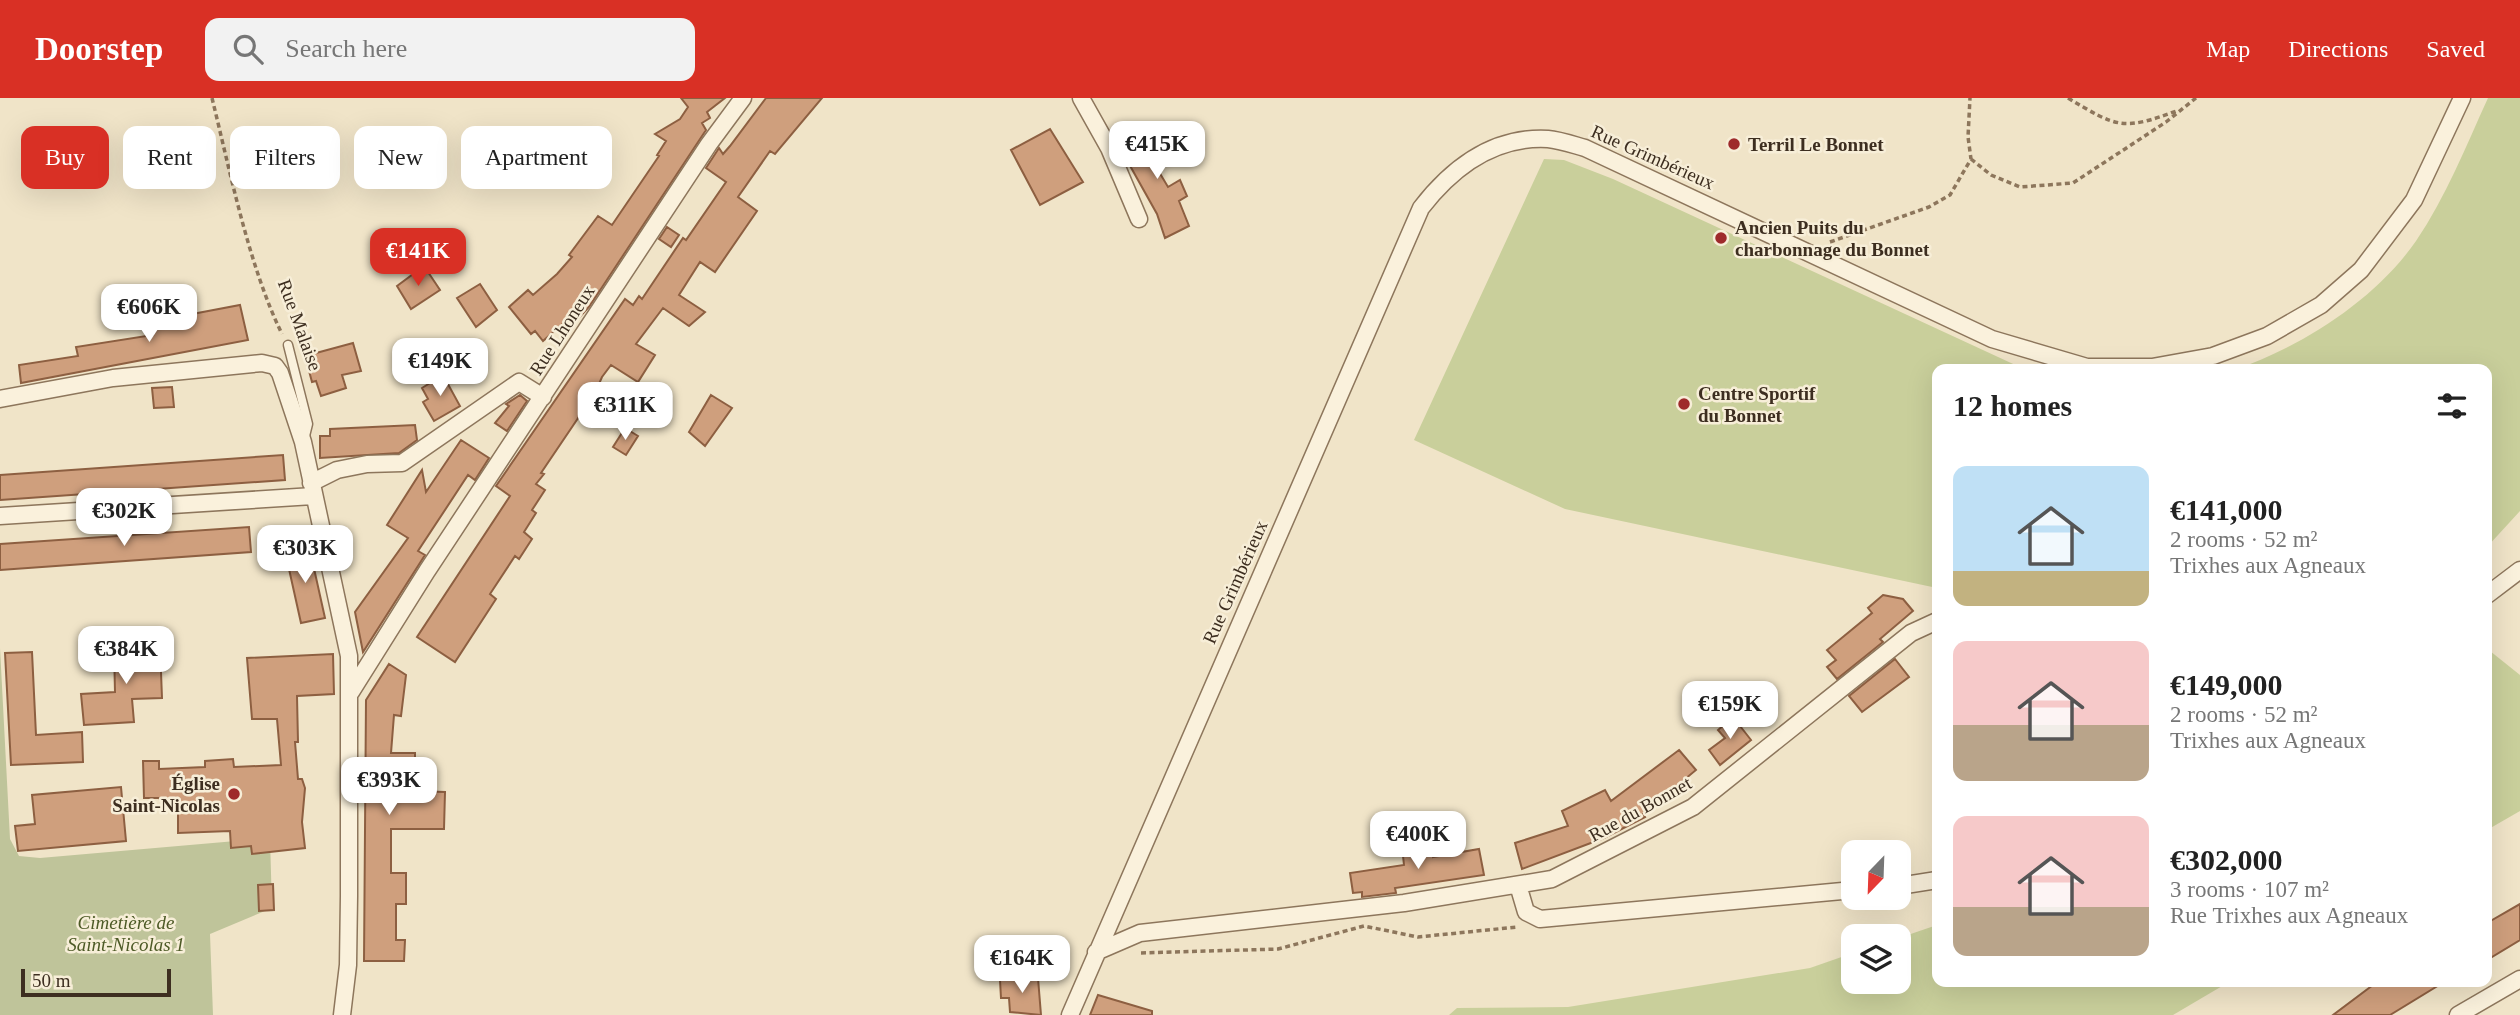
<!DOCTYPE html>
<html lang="en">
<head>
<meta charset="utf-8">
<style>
	body { margin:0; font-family:Georgia,serif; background:#f2f2f2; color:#222; height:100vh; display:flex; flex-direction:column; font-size:26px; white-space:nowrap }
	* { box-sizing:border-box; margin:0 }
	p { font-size:23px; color:#767676 }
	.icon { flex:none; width:38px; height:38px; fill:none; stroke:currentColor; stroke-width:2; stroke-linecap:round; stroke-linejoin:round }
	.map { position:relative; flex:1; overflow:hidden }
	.details { position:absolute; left:1932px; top:266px; width:560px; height:623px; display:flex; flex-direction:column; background:#fff; border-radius:14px; box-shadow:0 7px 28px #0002 }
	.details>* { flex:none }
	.hud { position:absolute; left:21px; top:28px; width:665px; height:63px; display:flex; gap:14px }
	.needle { width:46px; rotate:203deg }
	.fabs { position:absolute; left:1841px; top:742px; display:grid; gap:14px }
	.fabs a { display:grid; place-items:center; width:70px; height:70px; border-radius:14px; background:#fff; box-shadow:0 7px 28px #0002; font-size:35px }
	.scale { position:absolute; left:21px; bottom:18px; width:150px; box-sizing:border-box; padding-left:7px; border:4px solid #3d2e20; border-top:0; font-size:19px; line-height:24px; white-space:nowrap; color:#3d2e20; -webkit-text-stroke:5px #f7eed8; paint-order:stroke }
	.price { position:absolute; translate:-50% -60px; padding:0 16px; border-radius:14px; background:#fff; color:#222; font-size:23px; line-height:46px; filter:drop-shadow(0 2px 4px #0008) }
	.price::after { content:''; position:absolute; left:50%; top:42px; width:21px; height:16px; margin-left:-10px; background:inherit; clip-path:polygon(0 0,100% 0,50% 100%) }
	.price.selected { background:#d93025; color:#fff }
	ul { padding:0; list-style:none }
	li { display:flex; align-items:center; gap:21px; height:175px; padding:0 21px }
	li span { display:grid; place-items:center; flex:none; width:196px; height:140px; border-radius:14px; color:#555 }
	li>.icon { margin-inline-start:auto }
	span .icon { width:84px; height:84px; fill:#fffc; stroke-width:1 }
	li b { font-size:30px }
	h2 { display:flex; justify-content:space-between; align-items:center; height:84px; padding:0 21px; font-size:30px }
	.chip { padding:0 24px; border-radius:14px; background:#fff; box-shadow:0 7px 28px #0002; font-size:24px; line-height:63px }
	.chip.selected { background:#d93025; color:#fff }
	header { display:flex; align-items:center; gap:42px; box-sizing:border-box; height:98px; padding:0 35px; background:#d93025; color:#fff }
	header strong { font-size:33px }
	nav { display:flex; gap:38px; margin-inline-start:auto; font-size:24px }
	.search { width:490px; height:63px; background:#f2f2f2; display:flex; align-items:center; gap:18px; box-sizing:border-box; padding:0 24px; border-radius:14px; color:#767676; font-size:26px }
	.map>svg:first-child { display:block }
	.green { fill:#c9cf9b }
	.cemetery { fill:#bfc49a }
	.building { fill:#cf9f7d; stroke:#8d5f41; stroke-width:2 }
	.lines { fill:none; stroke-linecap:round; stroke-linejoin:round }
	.lane-casing { stroke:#8d765c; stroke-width:11 }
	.street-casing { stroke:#8d765c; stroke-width:19 }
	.path { stroke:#8d765c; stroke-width:3.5; stroke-dasharray:5 3.5; stroke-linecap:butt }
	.lane { stroke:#faf1dc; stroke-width:8 }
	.street { stroke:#faf1dc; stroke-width:16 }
	.poi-dot { fill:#9e2a2b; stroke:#f7eed8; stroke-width:2.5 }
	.labels { text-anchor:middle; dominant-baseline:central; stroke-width:5; stroke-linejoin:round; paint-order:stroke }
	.poi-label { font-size:19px; font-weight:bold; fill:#3d2e20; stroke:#f7eed8; text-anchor:start }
	.street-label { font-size:19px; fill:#3d2e20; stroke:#f7eed8 }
	.park-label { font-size:19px; font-style:italic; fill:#4d5a26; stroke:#f7eed8 }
</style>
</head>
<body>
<header>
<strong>Doorstep</strong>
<div class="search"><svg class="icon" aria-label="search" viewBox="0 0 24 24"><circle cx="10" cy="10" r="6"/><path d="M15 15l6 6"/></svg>Search here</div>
<nav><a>Map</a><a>Directions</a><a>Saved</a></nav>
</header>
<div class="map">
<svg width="2520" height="917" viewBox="0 0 2520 917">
	<rect width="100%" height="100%" fill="#f0e4c8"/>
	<path class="green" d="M2488,0H2520V413L2487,449V271H2236C2303,248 2375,202 2416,143C2446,99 2466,48 2488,0Z
		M1544,61L1564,62L1613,81L2024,271H1937V490L1565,411L1414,342Z
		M2490,553L2520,577V713L2487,732V555Z
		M1937,827V884H2229L2173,917H1449L1457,910L1568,909L1810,870L1853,855V884H1899V840Z"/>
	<path class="cemetery" d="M0,550L10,741L19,758L40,760L270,740L272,810L210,836L213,917H0Z"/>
	<path class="building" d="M681,0H725L707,14L710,20L702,25L706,32L589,209L574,225L569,220L543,243L535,233L531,236L509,209L528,192L533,197L557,176L572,159L569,157L598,118L612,127L659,58L657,57L666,43L655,36L680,21L688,9Z
		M766,0H822L775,56L770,53L738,99L757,113L715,174L700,164L679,197L705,214L689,228L663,210L636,246L655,257L638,284L611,267L602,279L595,295L541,375L544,376L536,386L545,392L532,412L536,415L524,434L532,441L519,461L515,458L490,496L496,501L455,564L417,539L510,398L496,388L625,201L633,207L639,198L642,201L683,140L686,142L726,84L706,70L719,50L723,56L730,48Z
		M1050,31L1083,84L1040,107L1011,52Z
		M1143,34L1151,44L1165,37L1173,50L1152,62L1168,89L1180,82L1187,98L1179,103L1189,128L1165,140L1157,116L1119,48Z
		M202,45L205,70L166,74L163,50Z
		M31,50H72L76,71L74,87L31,86Z
		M667,129L679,137L671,149L659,141Z
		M424,168L440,192L411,211L397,188Z
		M480,186L497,212L476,229L457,200Z
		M240,207L248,242L21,285L19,267L78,258L76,249L153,237L150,224Z
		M353,245L361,273L342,277L346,290L321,298L316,283L312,284L305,258Z
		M443,277L460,308L434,323L423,304L428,301L422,290Z
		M172,289L174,309L154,310L152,290Z
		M520,297L527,303L507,333L495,325L509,308L506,306Z
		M711,297L732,310L705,348L689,334Z
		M415,327L417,342L399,355L320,360V338H330V331Z
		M625,330L638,338L626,357L613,349Z
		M461,342L489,360L475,382L468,377L418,453L425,457L363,554L355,514L408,440L387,427L422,372L426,394Z
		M283,357L285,382L0,402V377Z
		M249,429L251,454L0,472V446Z
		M309,448L325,520L301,525L285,453Z
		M1883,497L1903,501L1913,513L1880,541L1883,544L1837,581L1827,569L1836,562L1827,552L1872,515L1868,510Z
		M160,548L162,600L132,601L134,624L84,627L81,596L115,594L114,550Z
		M32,554L36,637L82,634L83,664L11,667L5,555Z
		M333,556L334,596L297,598L298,644H295L298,681H302L305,690L302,724L305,750L252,756L251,748L231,750L230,733L178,735V714H171L159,700H144L143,663H159V671L205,669V663L233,661L234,669L281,667L277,621H252L247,560Z
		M1895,561L1909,579L1862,614L1849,598Z
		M389,566L406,577L401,618L394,617L391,655H415V693L445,694L444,731H391V775H406V806H396V842H405L404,863H364L366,602Z
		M1733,619L1751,642L1720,667L1709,652L1725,640L1718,632Z
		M1679,652L1696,672L1643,716L1645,719L1604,740L1522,771L1515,745L1568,728L1562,713L1605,692L1611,703Z
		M121,689L126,743L18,753L15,728L35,726L32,697Z
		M1431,746L1433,759L1479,751L1484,777L1395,790L1396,795L1362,799V794L1353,795L1350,775L1404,767L1402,749Z
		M273,786L274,812L259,813L258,787Z
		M2520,806V842L2487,862V825Z
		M1038,880L1041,917L1010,914L1009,900H1001L1000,882Z
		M2377,884H2444L2390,917H2333Z
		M1098,897L1152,913V917H1090Z"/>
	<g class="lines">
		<g class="lane-casing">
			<path id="lane" d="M288,247L308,326L304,342"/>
		</g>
		<g class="street-casing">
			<path id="street" d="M1081,0L1109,50L1139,121
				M0,301L113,280L262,265L275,268L280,275L303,344L349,558V798L348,867L342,917
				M311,385L337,372L367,366L402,365L519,284L543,299
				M0,418L313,398
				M2487,497L2520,472
				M351,594L427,473L709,46L743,0
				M1518,787L1526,814L1540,821L1853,792
				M1899,788L1937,782
				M1096,854L1140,835L1404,805L1552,781L1693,709L1911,535L1937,523
				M1070,917L1421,110C1452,70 1494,38 1548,41C1560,42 1574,47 1585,50L1992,241L2087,269H2152L2213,258L2267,238L2321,207L2361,172L2414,102L2462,0
				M2458,917L2520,881"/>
		</g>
		<path class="path" d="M212,0C230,73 249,169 282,236
			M2068,0C2118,30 2123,33 2179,12
			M1971,61L1991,77L2020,89L2073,85L2166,24L2196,0
			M1830,144L1929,109L1950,97L1971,61L1968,39L1970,0
			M1141,855L1278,851L1364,828L1418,839L1517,829"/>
		<use href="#lane" class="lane"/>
		<use href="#street" class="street"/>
	</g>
	<g class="poi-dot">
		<circle cx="1734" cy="46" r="7"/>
		<circle cx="1721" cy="140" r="7"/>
		<circle cx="1684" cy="306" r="7"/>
		<circle cx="234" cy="696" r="7"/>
	</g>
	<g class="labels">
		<g class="poi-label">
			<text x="1748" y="46">Terril Le Bonnet</text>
			<text x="1735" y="129">Ancien Puits du<tspan x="1735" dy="22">charbonnage du Bonnet</tspan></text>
			<text x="1698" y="295">Centre Sportif<tspan x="1698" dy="22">du Bonnet</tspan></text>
			<text x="220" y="685" text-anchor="end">Église<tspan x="220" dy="22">Saint-Nicolas</tspan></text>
		</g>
		<g class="street-label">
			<text transform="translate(1653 59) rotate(24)">Rue Grimbérieux</text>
			<text transform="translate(300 227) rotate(70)">Rue Malaise</text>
			<text transform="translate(562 232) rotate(-57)">Rue Lhoneux</text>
			<text transform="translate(1235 484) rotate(-66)">Rue Grimbérieux</text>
			<text transform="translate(1640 711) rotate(-29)">Rue du Bonnet</text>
		</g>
		<g class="park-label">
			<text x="126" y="824">Cimetière de<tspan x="126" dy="22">Saint-Nicolas 1</tspan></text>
		</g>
	</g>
</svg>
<div class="fabs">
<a><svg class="needle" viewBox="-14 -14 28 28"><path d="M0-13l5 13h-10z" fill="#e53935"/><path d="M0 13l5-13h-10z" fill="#767676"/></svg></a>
<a><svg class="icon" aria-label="layers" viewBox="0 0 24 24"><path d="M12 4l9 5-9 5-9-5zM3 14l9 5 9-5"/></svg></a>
</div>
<div class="scale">50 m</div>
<b class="price" style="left:1157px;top:83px">€415K</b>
<b class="price selected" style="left:418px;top:190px">€141K</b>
<b class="price" style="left:149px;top:246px">€606K</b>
<b class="price" style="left:440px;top:300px">€149K</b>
<b class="price" style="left:625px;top:344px">€311K</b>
<b class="price" style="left:124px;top:450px">€302K</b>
<b class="price" style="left:305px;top:487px">€303K</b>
<b class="price" style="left:126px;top:588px">€384K</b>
<b class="price" style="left:1730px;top:643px">€159K</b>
<b class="price" style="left:389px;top:719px">€393K</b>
<b class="price" style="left:1418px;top:773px">€400K</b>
<b class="price" style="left:1022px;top:897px">€164K</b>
<div class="hud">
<a class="chip selected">Buy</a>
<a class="chip">Rent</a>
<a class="chip">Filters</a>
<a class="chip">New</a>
<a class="chip">Apartment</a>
</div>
<section class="details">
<h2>12 homes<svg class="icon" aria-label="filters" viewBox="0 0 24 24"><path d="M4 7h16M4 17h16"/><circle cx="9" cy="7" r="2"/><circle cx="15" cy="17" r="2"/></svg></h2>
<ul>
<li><span style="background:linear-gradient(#bfe0f5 75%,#c2b280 0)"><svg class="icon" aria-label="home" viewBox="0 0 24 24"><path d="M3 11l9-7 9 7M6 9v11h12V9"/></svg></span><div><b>€141,000</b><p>2 rooms · 52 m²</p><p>Trixhes aux Agneaux</p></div></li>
<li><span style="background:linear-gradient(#f6c9c9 60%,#b9a48a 0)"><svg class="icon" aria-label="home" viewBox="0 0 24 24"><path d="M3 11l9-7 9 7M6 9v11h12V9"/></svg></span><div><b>€149,000</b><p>2 rooms · 52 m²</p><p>Trixhes aux Agneaux</p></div></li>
<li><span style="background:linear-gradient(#f6c9c9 65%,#b9a48a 0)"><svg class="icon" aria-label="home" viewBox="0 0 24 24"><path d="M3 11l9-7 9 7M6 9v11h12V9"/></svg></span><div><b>€302,000</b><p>3 rooms · 107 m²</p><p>Rue Trixhes aux Agneaux</p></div></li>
</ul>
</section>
</div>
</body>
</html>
